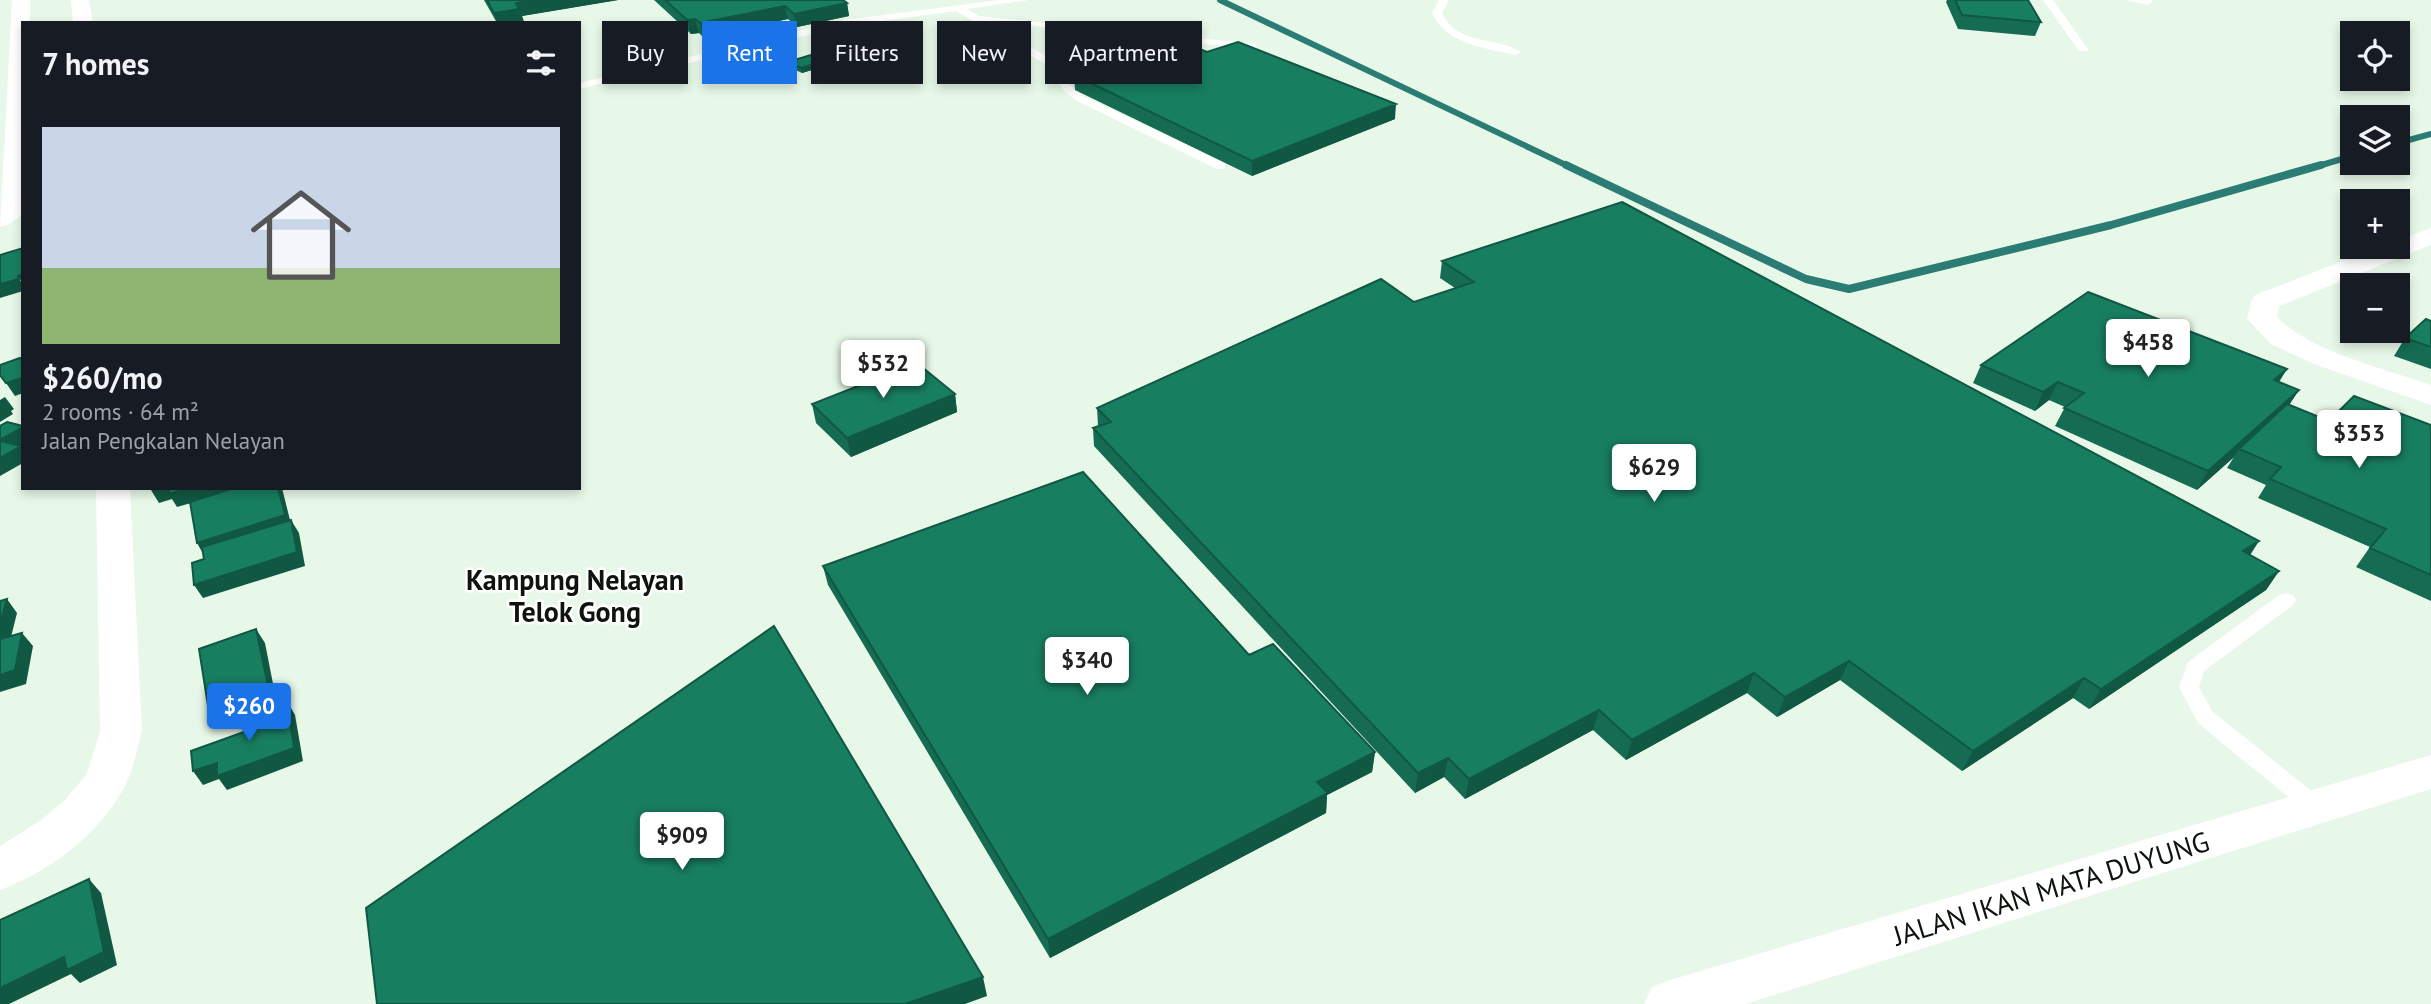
<!DOCTYPE html>
<html lang="en">
<head>
<meta charset="utf-8">
<style>
	body { margin:0; font-family:"PT Sans",sans-serif; background:#242831; color:#f1f3f6; height:100vh; display:flex; flex-direction:column; font-size:26px; white-space:nowrap }
	* { box-sizing:border-box; margin:0 }
	p { font-size:23px; color:#9ea1a6 }
	.icon { flex:none; width:38px; height:38px; fill:none; stroke:currentColor; stroke-width:2; stroke-linecap:round; stroke-linejoin:round }
	.map { position:relative; flex:1; overflow:hidden }
	.details { position:absolute; left:21px; top:21px; width:560px; height:469px; display:flex; flex-direction:column; background:#171b24; border-radius:0px; box-shadow:0 4px 10px #0003 }
	.details>* { flex:none }
	.top-card { position:absolute; left:602px; top:21px; width:665px; height:63px; display:flex; gap:14px }
	.tools { position:absolute; left:2340px; top:21px; display:grid; gap:14px }
	.tools a { display:grid; place-items:center; width:70px; height:70px; border-radius:0px; background:#171b24; box-shadow:0 4px 10px #0003; font-size:35px }
	.price { position:absolute; translate:-50% -60px; padding:0 16px; border-radius:7px; background:#fff; color:#222; font-size:23px; line-height:46px; filter:drop-shadow(0 2px 4px #0008) }
	.price::after { content:''; position:absolute; left:50%; top:42px; width:21px; height:16px; margin-left:-10px; background:inherit; clip-path:polygon(0 0,100% 0,50% 100%) }
	.price.selected { background:#1a73e8; color:#fff }
	ul { padding:0; list-style:none }
	li { display:grid; align-content:center; gap:14px; height:371px; padding:0 21px }
	li+li { border-top:2px solid #363941 }
	li span { display:grid; place-items:center; height:217px; border-radius:0px; color:#555 }
	li>.icon { margin-inline-start:auto }
	span .icon { width:126px; height:126px; fill:#fffc; stroke-width:1 }
	li b { font-size:30px }
	h2 { display:flex; justify-content:space-between; align-items:center; height:84px; padding:0 21px; font-size:30px }
	.pill { padding:0 24px; border-radius:0px; background:#171b24; box-shadow:0 4px 10px #0003; font-size:24px; line-height:63px }
	.pill.selected { background:#1a73e8; color:#fff }
	.map>svg:first-child { display:block }
	.lines { fill:none; stroke-linecap:round; stroke-linejoin:round }
	.stream-far1 { stroke:#2a7c74; stroke-width:6 }
	.stream { stroke:#2a7c74; stroke-width:8 }
	.service { fill:#fff; fill-rule:evenodd }
	.minor { fill:#fff; fill-rule:evenodd }
	.wall { fill:#156c53 }
	.shaded-wall { fill:#115843 }
	.building { fill:#187e60; stroke:#115843; stroke-width:2 }
	.labels { text-anchor:middle; dominant-baseline:central; stroke-width:5; stroke-linejoin:round; paint-order:stroke }
	.quarter-label { font-size:28px; font-weight:bold; fill:#0d130d; stroke:#fff }
	.near-street-label { font-size:28px; fill:#0d130d; stroke:#fff }
</style>
</head>
<body>
<div class="map">
<svg width="2431" height="1004" viewBox="0 0 2431 1004">
	<rect width="100%" height="100%" fill="#e7f8e8"/>
	<g class="lines">
		<path class="stream-far1" d="M1220,0L1570,167
			M2398,143L2431,134
			M2315,167L2352,156"/>
		<path class="stream" d="M1566,165L1806,279L1849,289L2111,225L2321,165"/>
		<path class="service" d="M999,0H1029L967,9L979,16L1256,44V48L1252,49L987,21L1053,60L1072,87L1085,97L1225,163V169H1217L1077,101L1064,91L1045,64L956,11L845,26L579,89V83L845,20Z
			M1439,0H1449L1442,13C1458,46 1496,36 1521,52L1516,55C1485,48 1447,45 1432,13Z
			M2043,0H2053L2088,49L2087,51H2079Z
			M2125,0H2151L2153,2L2148,5Z
			M2286,593L2293,595L2296,600L2293,605L2204,671L2199,687L2212,711L2325,802L2328,808L2325,814L2317,817L2309,814L2198,723L2179,687L2188,662L2279,595Z"/>
		<path class="minor" d="M12,0H30V23H23V214L9,224L0,227Z
			M71,0H89L93,23H73Z
			M2431,228V245L2279,306L2277,317C2313,353 2383,368 2431,385V405L2314,364L2271,344L2247,319L2251,301L2255,295L2379,247H2398V240Z
			M96,488H130L142,730C138,746 135,762 129,777C107,829 52,871 0,890V846L40,821L65,800L86,775L96,745L100,730Z
			M2431,755V789L1745,1004H1644L1652,987L1670,980Z"/>
	</g>
	<path class="wall" d="M484,0H618L522,16L524,22L521,23H497Z
		M654,0H843L847,3L849,16L797,27L788,19L703,37L699,33L691,34Z
		M1947,0H1955L2041,22L2035,36L1958,29L1946,2Z
		M867,49L910,64L894,68L868,54Z
		M1164,61L1395,119L1252,176L1075,90L1074,75Z
		M788,62L828,65L802,73L789,67Z
		M1442,261L2250,555L2279,571L2266,590L2089,709L2073,698L1962,771L1840,680L1777,717L1747,693L1626,760L1593,730L1465,799L1444,777L1415,793L1094,446L1093,428L1098,426L1097,408L1455,288L1440,278Z
		M2431,321V369L2394,356L2405,338Z
		M1981,365L2279,382L2299,390L2289,405L2329,421L2431,425V601L2356,567L2370,547L2258,498L2266,485L2227,468L2234,457L2197,490L2055,426L2065,407L2049,400L2035,411L1973,383Z
		M955,394L957,412L851,457L816,423L812,404Z
		M823,566L1249,655L1375,752L1372,772L1327,795L1326,813L1050,958L828,585Z"/>
	<path class="shaded-wall" d="M535,0H618L522,16L524,22L497,23L494,13L516,3Z
		M847,3L849,16L797,27L794,14Z
		M785,6L788,19L703,37L700,23Z
		M695,19L699,33L691,34L687,20Z
		M909,59L910,64L894,68L893,63Z
		M827,60L828,65L802,73L801,68Z
		M1396,104L1395,119L1252,176V161Z
		M23,274V284L18,276Z
		M19,279L23,284V291L0,298V284Z
		M2287,369L2276,387L2274,380Z
		M23,378V393L15,396L6,383Z
		M2058,382L2049,400L2035,411L2043,392Z
		M2299,390L2287,408L2239,449L2234,457L2197,490L2208,471Z
		M955,394L957,412L851,457L847,438Z
		M5,397L14,409L11,411L13,414L0,422V400Z
		M23,427V445L21,446L23,449V463L0,476V440Z
		M155,488H244L177,507L172,499L159,503L151,490Z
		M278,488H282L292,528L205,557L197,543Z
		M291,520L299,533L305,566L203,598L194,585Z
		M2259,541L2247,560L2243,551Z
		M2279,571L2266,590L2089,709L2101,689Z
		M7,599L17,613L8,649L0,651V624Z
		M256,629L265,643L277,704L219,725L209,712Z
		M22,633L33,646L26,684L0,692V675Z
		M1849,661L1840,680L1777,717L1785,697Z
		M1754,673L1747,693L1626,760L1632,740Z
		M2084,678L2073,698L1962,771L1973,751Z
		M287,701L295,715L303,761L227,790L219,779L203,785L193,771L217,763Z
		M1599,710L1593,730L1465,799L1469,779Z
		M1375,752L1372,772L1327,795L1326,813L1050,958L1048,939L1317,782Z
		M1448,758L1444,777L1415,793L1418,773Z
		M89,879L101,893L117,965L80,983L71,974L9,1004H0V988Z
		M983,977L987,996L965,1004H905Z"/>
	<path class="building" d="M487,0H535L516,3L519,9L494,13Z
		M665,0H843L847,3L794,14L785,6L700,23L695,19L687,20Z
		M1955,0H2028L2041,22L1962,15Z
		M1238,42L1396,104L1252,161L1074,75L1145,53L1164,61L1200,49L1207,52Z
		M883,45L909,59L893,63L867,49Z
		M814,54L827,60L801,68L788,62Z
		M1622,202L2259,541L2243,551L2279,571L2101,689L2084,678L1973,751L1849,661L1785,697L1754,673L1632,740L1599,710L1469,779L1448,758L1418,773L1093,428L1111,422L1097,408L1381,279L1414,302L1474,282L1442,261Z
		M23,248V274L18,276L19,279L0,284V255Z
		M2088,292L2287,369L2274,380L2299,390L2208,471L2064,408L2084,393L2058,382L2043,392L1981,365Z
		M2426,319L2431,321V347L2405,338Z
		M20,358L23,361V378L6,383L0,375V365Z
		M917,363L955,394L847,438L812,404Z
		M2354,396L2431,425V575L2370,548L2386,529L2270,479L2281,467L2239,449L2287,404L2329,421Z
		M7,422L23,426V427L0,440V426Z
		M0,441L21,446L0,458Z
		M1083,472L1249,655L1273,644L1375,752L1317,782L1328,793L1048,939L823,566Z
		M169,488H189L169,494Z
		M234,488H278L285,515L197,543L190,502Z
		M291,520L297,552L194,585L192,563L204,559L202,547Z
		M7,599L0,624V601Z
		M774,626L983,977L905,1004H377L366,908Z
		M256,629L269,690L209,712L199,649Z
		M22,633L15,670L0,675V639Z
		M287,701L294,748L217,776V763L193,771L191,751L255,728L253,713Z
		M89,879L104,952L67,970L64,957L0,988V920Z"/>
	<g class="labels">
		<g class="quarter-label">
			<text x="575" y="579">Kampung Nelayan<tspan x="575" dy="32">Telok Gong</tspan></text>
		</g>
		<g class="near-street-label">
			<text transform="translate(2051 888) rotate(-17)">JALAN IKAN MATA DUYUNG</text>
		</g>
	</g>
</svg>
<div class="tools">
<a><svg class="icon" aria-label="locate" viewBox="0 0 24 24"><circle cx="12" cy="12" r="6"/><path d="M12 2v4M12 18v4M2 12h4M18 12h4"/></svg></a>
<a><svg class="icon" aria-label="layers" viewBox="0 0 24 24"><path d="M12 4l9 5-9 5-9-5zM3 14l9 5 9-5"/></svg></a>
<a>+</a>
<a>−</a>
</div>
<b class="price" style="left:2148px;top:379px">$458</b>
<b class="price" style="left:883px;top:400px">$532</b>
<b class="price" style="left:2359px;top:470px">$353</b>
<b class="price" style="left:1654px;top:504px">$629</b>
<b class="price" style="left:1087px;top:697px">$340</b>
<b class="price selected" style="left:249px;top:743px">$260</b>
<b class="price" style="left:682px;top:872px">$909</b>
<div class="top-card">
<a class="pill">Buy</a>
<a class="pill selected">Rent</a>
<a class="pill">Filters</a>
<a class="pill">New</a>
<a class="pill">Apartment</a>
</div>
<section class="details">
<h2>7 homes<svg class="icon" aria-label="filters" viewBox="0 0 24 24"><path d="M4 7h16M4 17h16"/><circle cx="9" cy="7" r="2"/><circle cx="15" cy="17" r="2"/></svg></h2>
<ul>
<li><span style="background:linear-gradient(#c9d6e8 65%,#8fb573 0)"><svg class="icon" aria-label="home" viewBox="0 0 24 24"><path d="M3 11l9-7 9 7M6 9v11h12V9"/></svg></span><div><b>$260/mo</b><p>2 rooms · 64 m²</p><p>Jalan Pengkalan Nelayan</p></div></li>
</ul>
</section>
</div>
</body>
</html>
